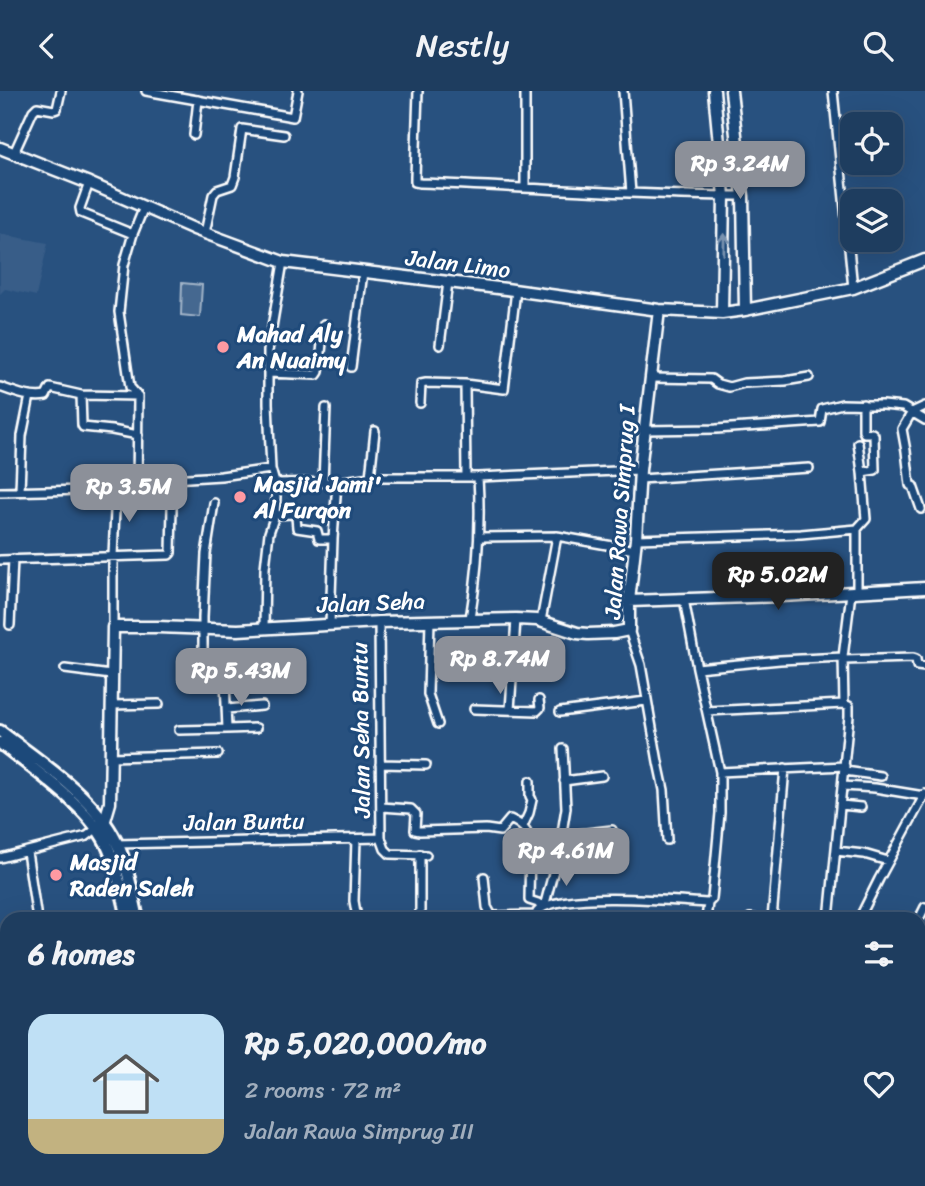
<!DOCTYPE html>
<html lang="en">
<head>
<meta charset="utf-8">
<style>
	body { margin:0; font-family:Sriracha,sans-serif; background:#264465; color:#f1f3f6; height:100vh; display:flex; flex-direction:column; font-size:26px; white-space:nowrap }
	* { box-sizing:border-box; margin:0 }
	p { font-size:23px; color:#a1aebd }
	.icon { flex:none; width:38px; height:38px; fill:none; stroke:currentColor; stroke-width:2; stroke-linecap:round; stroke-linejoin:round }
	.map { position:relative; flex:1; overflow:hidden }
	.drawer { position:absolute; left:0px; top:821px; width:926px; height:275px; display:flex; flex-direction:column; background:#1e3d5f; border-radius:21px 21px 0 0; box-shadow:0 7px 28px #0002,0 0 0 2px #3c5674 }
	.drawer>* { flex:none }
	.tools { position:absolute; left:840px; top:21px; display:grid; gap:14px }
	.tools a { display:grid; place-items:center; width:63px; height:63px; border-radius:14px; background:#1e3d5f; box-shadow:0 7px 28px #0002,0 0 0 2px #3c5674; font-size:35px }
	.price { position:absolute; translate:-50% -60px; padding:0 16px; border-radius:14px; background:#8c9099; color:#fff; font-size:23px; line-height:46px; filter:drop-shadow(0 2px 4px #0008) }
	.price::after { content:''; position:absolute; left:50%; top:42px; width:21px; height:16px; margin-left:-10px; background:inherit; clip-path:polygon(0 0,100% 0,50% 100%) }
	.price.current { background:#222; color:#fff }
	ul { padding:0; list-style:none }
	li { display:flex; align-items:center; gap:21px; height:175px; padding:0 28px }
	li span { display:grid; place-items:center; flex:none; width:196px; height:140px; border-radius:21px; color:#555 }
	li>.icon { margin-inline-start:auto }
	span .icon { width:84px; height:84px; fill:#fffc; stroke-width:1 }
	li b { font-size:30px }
	h2 { display:flex; justify-content:space-between; align-items:center; height:84px; padding:0 28px; font-size:30px }
	header { display:flex; justify-content:space-between; align-items:center; height:91px; padding:0 28px; background:#1e3d5f; font-size:32px; font-weight:600 }
	.map>svg:first-child { display:block }
	.built { fill:#375d88 }
	.green { fill:#446890; stroke:#a2b4c8; stroke-width:2 }
	.lines { fill:none; stroke-linecap:round; stroke-linejoin:round }
	.street-casing { stroke:#fff; stroke-width:12 }
	.secondary-casing { stroke:#fff; stroke-width:15 }
	.primary-casing { stroke:#fff; stroke-width:16 }
	.street { stroke:#1f4a7a; stroke-width:7 }
	.secondary { stroke:#1f4a7a; stroke-width:10 }
	.primary { stroke:#1f4a7a; stroke-width:10 }
	.rail-casing { stroke:#fff; stroke-width:5 }
	.rail { stroke:#1f4a7a; stroke-width:2.5; stroke-dasharray:8; stroke-linecap:butt }
	.oneway { stroke:#7992af }
	.poi-dot { fill:#ff9aa2; stroke:#1f4a7a; stroke-width:2.5 }
	.labels { text-anchor:middle; dominant-baseline:central; stroke-width:6; stroke-linejoin:round; paint-order:stroke }
	.street-label { font-size:23px; fill:#fff; stroke:#1f4a7a }
	.poi-label { font-size:23px; font-weight:bold; fill:#fff; stroke:#1f4a7a; text-anchor:start }
</style>
</head>
<body>
<header><svg class="icon" aria-label="back" viewBox="0 0 24 24"><path d="M15 5l-7 7 7 7"/></svg>Nestly<svg class="icon" aria-label="search" viewBox="0 0 24 24"><circle cx="10" cy="10" r="6"/><path d="M15 15l6 6"/></svg></header>
<div class="map">
<svg width="925" height="1095" viewBox="0 0 925 1095">
	<rect width="100%" height="100%" fill="#28517f"/>
	<filter id="ink" filterUnits="userSpaceOnUse"><feTurbulence type="fractalNoise" baseFrequency=".0143" numOctaves="2"/><feDisplacementMap in="SourceGraphic" scale="14" xChannelSelector="R" yChannelSelector="G"/><feConvolveMatrix kernelMatrix="1 2 1 2 8 2 1 2 1" color-interpolation-filters="sRGB"/></filter>
	<g filter="url(#ink)">
		<path class="built" d="M0,143L48,152L36,205L5,198L0,203Z
			M919,985L925,991V1046L919,1058Z
			M262,1088V1095H73V1089Z"/>
		<path class="green" d="M182,192L202,194L200,226L181,224Z"/>
		<g class="lines">
			<g class="street-casing">
				<path id="street" d="M146,0L293,26L298,0
					M418,0L415,86V91L420,92C528,96 635,105 743,105
					M525,0V96
					M623,0L631,102
					M833,0L853,197
					M194,44L198,9
					M14,62L33,20L37,16L54,19L57,18L61,0
					M89,92L80,117L81,122L133,143
					M205,142L213,104L217,99L232,94L235,86L242,38L284,44
					M440,254L448,191
					M351,276L363,181
					M268,282L317,284L319,281L324,233
					M651,287L711,288L718,293L729,296L744,292L785,290L809,286
					M465,293L466,386
					M0,296C14,301 31,308 46,305L50,297L81,304L138,305
					M81,304L82,334L83,336L112,339L138,344
					M420,312L421,293L426,292L465,293L504,298L516,199
					M644,339L716,338L820,331L822,318L842,313L883,314L903,316L925,329
					M862,381L875,379L874,344L872,342H864L863,339V313
					M370,386L375,340
					M640,388L809,377
					M323,391L326,317
					M275,392L337,391L370,386H478L640,379
					M137,398L138,305L130,296L119,221L124,174L133,143L144,116
					M20,400L22,345L30,305
					M0,401L171,397L172,388L221,385L271,378
					M921,418L913,395L910,394L906,360L902,338L912,321L925,315
					M275,424L293,423L296,426L297,437L317,440L319,448H333
					M857,438L866,428L862,381L858,352
					M857,438V501
					M480,446L557,445L635,459
					M636,448L801,443L857,438
					M0,469L169,464L171,462L172,416L174,402
					M684,508L697,577L720,681V722L712,808L708,812L706,828
					M470,528C478,480 481,434 478,386
					M430,529L428,603L438,633
					M541,530L557,445
					M379,531L381,747L385,758L390,763L426,764
					M10,534L13,468
					M330,534L333,448L337,391
					M113,536V465L116,398
					M264,537L265,477L269,442L275,424L276,406L275,392L271,378L268,312V260L283,171
					M629,539L641,574L658,671L664,699L667,749
					M844,569L913,567L916,568L917,575L925,576
					M697,577L780,569L843,566
					M65,578L111,584
					M844,613L843,566L851,502
					M111,614L159,613
					M227,618L262,615
					M474,618L537,620L540,617L539,609
					M510,619L516,528
					M707,620L844,613
					M560,621L646,610
					M227,638L256,637
					M179,639L227,638L225,589L215,586L208,587L204,584L203,580V526L206,463L214,412
					M110,666L218,663
					M380,673L426,674
					M845,680L881,685
					M720,681L845,675
					M564,690L602,685
					M843,695L875,697L924,705
					M841,714L861,716
					M381,716L411,718L416,723L415,739L420,740L486,738L500,740L510,728C521,733 529,739 530,753L529,809L538,812L542,817
					M523,735L529,722L532,709L530,705V690
					M561,745L612,739
					M356,748L354,810L357,827
					M116,753L381,747
					M836,760L864,763L888,770
					M27,761L37,828
					M420,763V828
					M0,767L87,745L96,738
					M484,786L487,816L492,825L535,824
					M544,816L559,760L566,717L563,658
					M750,827L757,828
					M534,828C536,823 535,822 539,819C564,800 675,810 708,812
					M772,828L785,677
					M829,828L849,625V615L844,613
					M859,828L879,788L925,703
					M919,828L925,816
					M0,911L7,910
					M0,962L7,963
					M7,1018L5,1021L7,1048
					M10,1088V1094
					M304,1088V1095
					M518,1088L519,1095
					M733,1088L741,1095
					M383,1093L462,1095
					M767,1095L771,1088"/>
			</g>
			<g class="secondary-casing">
				<path id="secondary" d="M714,0L724,105L722,222
					M731,0L743,105L745,219
					M0,57L89,92L194,138L283,171L506,198L659,219L722,222L745,219L853,197L925,169
					M629,510L781,505L925,497
					M101,733L105,729L110,712L113,536H158L238,539L379,531L516,528L537,529L577,542L588,543L614,542L629,539V510L636,448L640,379L659,219
					M919,910L925,899
					M809,1095L812,1088"/>
			</g>
			<g class="primary-casing">
				<path id="primary" d="M0,640C39,670 94,705 116,750C128,774 132,802 138,828
					M0,652C34,679 93,718 109,759C118,781 123,805 128,828
					M148,1088L149,1095
					M159,1088L160,1095"/>
			</g>
			<use href="#street" class="street"/>
			<use href="#secondary" class="secondary"/>
			<use href="#primary" class="primary"/>
			<g class="rail-casing">
				<path id="rail" d="M919,876L925,866
					M787,1095L791,1088"/>
			</g>
			<use href="#rail" class="rail"/>
		</g>
		<defs><path id="oneway-shaft" d="M-6 0H5M1.5-3L5.5 0L1.5 3" fill="none" stroke-width="1.6" stroke-linecap="round" stroke-linejoin="round" transform="scale(1.75)"/></defs>
		<use class="oneway" href="#oneway-shaft" transform="translate(724 153) rotate(-89)"/>
	</g>
	<g class="poi-dot">
		<circle cx="223" cy="256" r="7"/>
		<circle cx="240" cy="406" r="7"/>
		<circle cx="56" cy="784" r="7"/>
	</g>
	<g class="labels">
		<g class="street-label">
			<text transform="translate(458 173) rotate(7)">Jalan Limo</text>
			<text transform="translate(620 421) rotate(-86)">Jalan Rawa Simprug I</text>
			<text transform="translate(371 512) rotate(-2)">Jalan Seha</text>
			<text transform="translate(361 639) rotate(-91)">Jalan Seha Buntu</text>
			<text transform="translate(244 731) rotate(-1)">Jalan Buntu</text>
		</g>
		<g class="poi-label">
			<text x="237" y="243">Mahad Aly<tspan x="237" dy="26">An Nuaimy</tspan></text>
			<text x="254" y="393">Masjid Jami'<tspan x="254" dy="26">Al Furqon</tspan></text>
			<text x="70" y="771">Masjid<tspan x="70" dy="26">Raden Saleh</tspan></text>
		</g>
	</g>
</svg>
<div class="tools">
<a><svg class="icon" aria-label="locate" viewBox="0 0 24 24"><circle cx="12" cy="12" r="6"/><path d="M12 2v4M12 18v4M2 12h4M18 12h4"/></svg></a>
<a><svg class="icon" aria-label="layers" viewBox="0 0 24 24"><path d="M12 4l9 5-9 5-9-5zM3 14l9 5 9-5"/></svg></a>
</div>
<b class="price" style="left:740px;top:110px">Rp 3.24M</b>
<b class="price" style="left:129px;top:433px">Rp 3.5M</b>
<b class="price current" style="left:778px;top:521px">Rp 5.02M</b>
<b class="price" style="left:500px;top:605px">Rp 8.74M</b>
<b class="price" style="left:241px;top:617px">Rp 5.43M</b>
<b class="price" style="left:566px;top:797px">Rp 4.61M</b>
<section class="drawer">
<h2>6 homes<svg class="icon" aria-label="filters" viewBox="0 0 24 24"><path d="M4 7h16M4 17h16"/><circle cx="9" cy="7" r="2"/><circle cx="15" cy="17" r="2"/></svg></h2>
<ul>
<li><span style="background:linear-gradient(#bfe0f5 75%,#c2b280 0)"><svg class="icon" aria-label="home" viewBox="0 0 24 24"><path d="M3 11l9-7 9 7M6 9v11h12V9"/></svg></span><div><b>Rp 5,020,000/mo</b><p>2 rooms · 72 m²</p><p>Jalan Rawa Simprug III</p></div><svg class="icon" aria-label="heart" viewBox="0 0 24 24"><path d="M12 20l-8-8c-3-5 5-10 8-4 3-6 11-1 8 4z"/></svg></li>
</ul>
</section>
</div>
</body>
</html>
